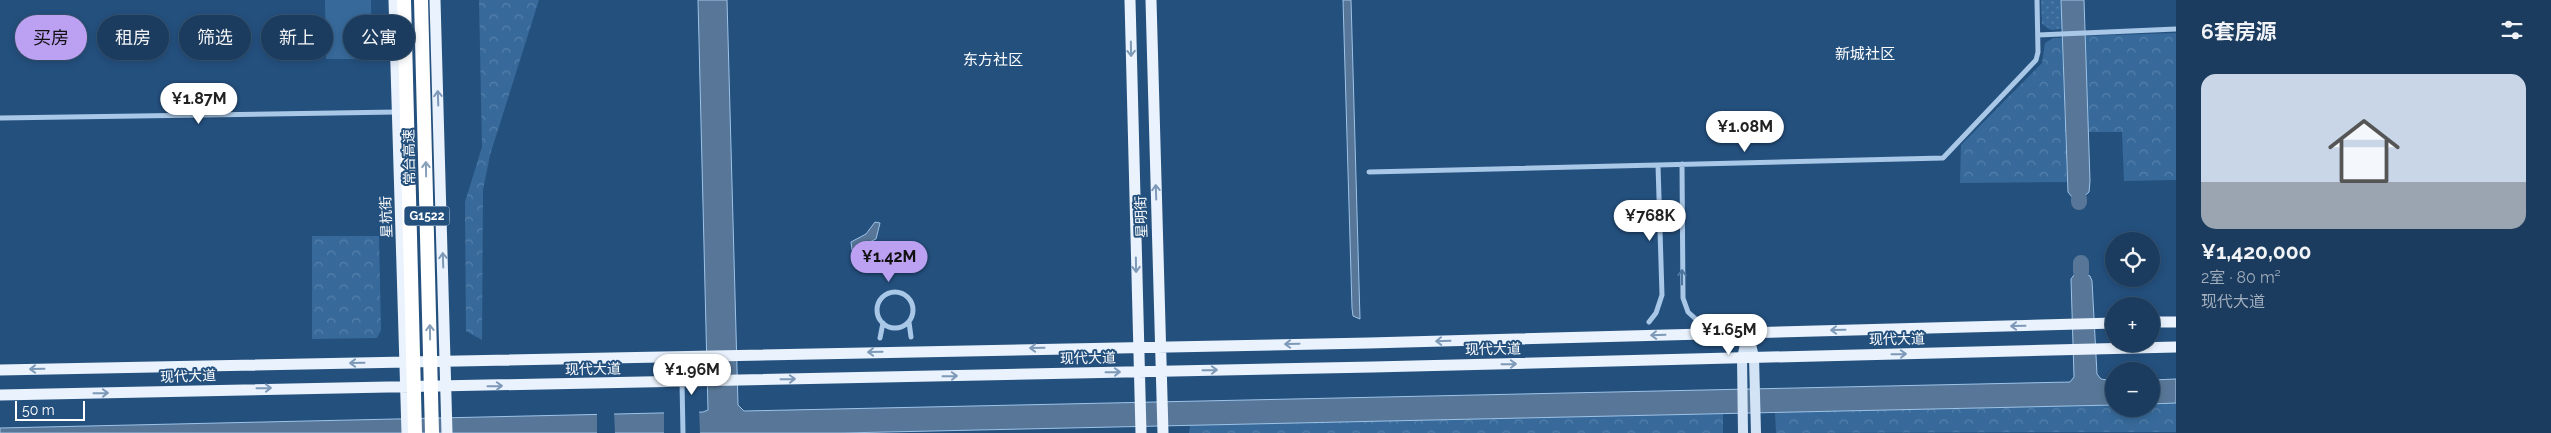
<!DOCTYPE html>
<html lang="zh">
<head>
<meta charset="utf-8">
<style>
	body { margin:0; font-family:Raleway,"Noto Sans SC",sans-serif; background:#284767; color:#f1f3f6; height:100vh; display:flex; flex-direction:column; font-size:19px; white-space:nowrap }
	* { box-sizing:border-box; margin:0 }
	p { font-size:16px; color:#a0adbc }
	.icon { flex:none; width:28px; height:28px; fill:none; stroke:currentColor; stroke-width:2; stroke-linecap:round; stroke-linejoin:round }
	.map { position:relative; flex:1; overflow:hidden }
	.details { display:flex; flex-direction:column; background:#1b3c5e; width:375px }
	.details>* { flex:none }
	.top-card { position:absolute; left:15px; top:15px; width:475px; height:45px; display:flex; gap:10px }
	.fabs { position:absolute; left:2105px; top:232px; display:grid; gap:10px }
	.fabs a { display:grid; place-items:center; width:55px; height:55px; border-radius:50%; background:#1b3c5e; box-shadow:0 2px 8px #0003,0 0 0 1px #395673; font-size:25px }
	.scale { position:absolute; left:15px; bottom:12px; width:70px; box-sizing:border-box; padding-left:5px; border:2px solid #fff; border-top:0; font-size:14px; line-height:18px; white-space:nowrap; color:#fff; -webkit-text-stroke:4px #24507e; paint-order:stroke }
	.price { position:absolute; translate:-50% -42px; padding:0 11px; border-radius:18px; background:#fff; color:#222; font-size:16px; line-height:32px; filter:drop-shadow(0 1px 2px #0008) }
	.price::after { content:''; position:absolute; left:50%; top:30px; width:15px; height:11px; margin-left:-8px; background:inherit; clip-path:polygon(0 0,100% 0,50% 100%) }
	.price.active { background:#bca0f2; color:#111 }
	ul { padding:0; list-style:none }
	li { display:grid; align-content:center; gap:10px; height:265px; padding:0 25px }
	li+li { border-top:1px solid #395673 }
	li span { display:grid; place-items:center; height:155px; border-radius:15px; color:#555 }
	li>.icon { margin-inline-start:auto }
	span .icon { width:90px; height:90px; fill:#fffc; stroke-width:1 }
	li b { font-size:21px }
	h2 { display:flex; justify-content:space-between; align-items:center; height:60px; padding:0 25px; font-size:21px }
	.pill { padding:0 18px; border-radius:22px; background:#1b3c5e; box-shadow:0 2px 8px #0003,0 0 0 1px #395673; font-size:18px; line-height:45px }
	.pill.active { background:#bca0f2; color:#111 }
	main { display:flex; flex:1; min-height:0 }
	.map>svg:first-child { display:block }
	.grass { fill:url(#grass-dots) }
	.forest { fill:url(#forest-crowns) }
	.garden { fill:#376a9b }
	.water { fill:#587798; stroke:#9dc3e7 }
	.pier { fill:#24507e }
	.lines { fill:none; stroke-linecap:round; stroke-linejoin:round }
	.river { stroke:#587798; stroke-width:16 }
	.minor { stroke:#a9c7e6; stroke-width:5 }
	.secondary { stroke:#d2e3f5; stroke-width:10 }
	.primary { stroke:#e9f2fd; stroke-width:11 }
	.motorway-bridge { stroke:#fff; stroke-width:14 }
	.oneway { stroke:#7d99b7 }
	.oneway2 { stroke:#879fb8 }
	.oneway3 { stroke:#4c749d }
	.labels { text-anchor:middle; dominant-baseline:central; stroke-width:4; stroke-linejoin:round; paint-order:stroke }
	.shield { fill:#24507e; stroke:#bdcad8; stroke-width:1 }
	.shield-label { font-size:12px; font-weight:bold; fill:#fff }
	.street-label { font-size:14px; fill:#fff; stroke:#24507e }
	.neighbourhood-label { font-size:15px; fill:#fff; stroke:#24507e }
</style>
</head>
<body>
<main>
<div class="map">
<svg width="2176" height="433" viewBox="0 0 2176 433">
	<defs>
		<pattern id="grass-dots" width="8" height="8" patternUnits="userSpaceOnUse" patternTransform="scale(1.25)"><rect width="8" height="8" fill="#376a9b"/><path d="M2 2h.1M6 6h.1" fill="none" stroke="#5580aa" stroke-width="1.8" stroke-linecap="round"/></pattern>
		<pattern id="forest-crowns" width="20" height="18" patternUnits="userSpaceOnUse" patternTransform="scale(1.25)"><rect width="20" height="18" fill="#376a9b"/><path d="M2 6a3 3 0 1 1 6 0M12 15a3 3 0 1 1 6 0" fill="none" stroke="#5580aa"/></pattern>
	</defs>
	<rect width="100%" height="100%" fill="#24507e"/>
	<path class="grass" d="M2041,0H2061L2062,29L2051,30L2042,24Z"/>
	<path class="forest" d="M479,0H539L490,155L483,190L482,340L466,331L465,202L482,147Z
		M2176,33V180L2124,181L2122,132H2088L2085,36Z
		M2053,38H2062L2067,182L1960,183L1961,145L2042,63L2045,43Z
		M312,236H379L381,330L377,338L312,339Z
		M2176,403V432L1776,433L1775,412L2114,405V409H2151V404Z
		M1723,413V433H1189L1190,425Z"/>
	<path class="garden" d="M325,0H371L372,59H326Z
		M2170,115H2176V170H2171Z"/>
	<path class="water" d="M698,0H727L738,405L744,411L2070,382L2074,377L2071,279L2074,275L2081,272L2090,276L2092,281L2097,374L2101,379L2114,381V405L842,433H0V428L703,412L708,410Z
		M1343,0H1351L1360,319L1353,316L1352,308Z
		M2061,0H2084L2090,181L2089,192L2081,199L2072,197L2068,192Z
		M875,222L880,223L876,239L852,250L851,242L866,234Z
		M2176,379V403L2151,404V380Z"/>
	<path class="pier" d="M664,410H699L700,433H664Z
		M597,412H614L615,433H597Z"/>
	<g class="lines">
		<path class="river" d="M2079,202V199
			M2081,263V272"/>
		<path class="minor" d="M2038,35L2176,29
			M0,118L397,112
			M1682,164L1683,298L1688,312L1698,321
			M1369,172L1943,158L2036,60L2038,52L2037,0
			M877 310a18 18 0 1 1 36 0a18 18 0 1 1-36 0Z
			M909,322L911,337
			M1649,322L1656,313L1662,295L1658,165
			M880,338L883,323
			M682,382L683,433"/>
		<path class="secondary" d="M1748,332L1754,357L1756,433
			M1743,433L1742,358L1747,335"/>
		<path class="primary" d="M394,0L407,433
			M435,0L447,433
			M1130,0L1141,433
			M1151,0L1163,433
			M2151,322H2176
			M0,370L1369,343L2114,323
			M0,395L1373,367L2176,347"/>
		<path class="motorway-bridge" d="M404,0L415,433
			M421,0L432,433"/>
	</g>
	<defs><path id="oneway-shaft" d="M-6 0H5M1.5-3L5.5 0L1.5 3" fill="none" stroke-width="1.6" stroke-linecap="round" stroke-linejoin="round" transform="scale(1.25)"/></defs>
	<g class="oneway">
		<use href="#oneway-shaft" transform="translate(1131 49) rotate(89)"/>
		<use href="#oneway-shaft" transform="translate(438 98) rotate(-92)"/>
		<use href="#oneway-shaft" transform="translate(1156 192) rotate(-92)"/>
		<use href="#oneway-shaft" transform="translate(443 260) rotate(-92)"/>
		<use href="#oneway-shaft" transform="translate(1136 265) rotate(89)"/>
		<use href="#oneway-shaft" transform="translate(2018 326) rotate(179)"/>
		<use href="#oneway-shaft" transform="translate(1838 330) rotate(179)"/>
		<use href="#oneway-shaft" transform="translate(1658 335) rotate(178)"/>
		<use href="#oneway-shaft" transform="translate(1443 341) rotate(178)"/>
		<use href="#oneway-shaft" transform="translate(1292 344) rotate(179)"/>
		<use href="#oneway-shaft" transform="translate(1037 348) rotate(179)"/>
		<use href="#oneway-shaft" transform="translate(875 352) rotate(179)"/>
		<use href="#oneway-shaft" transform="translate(1899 354) rotate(-1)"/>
		<use href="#oneway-shaft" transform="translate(357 363) rotate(179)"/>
		<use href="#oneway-shaft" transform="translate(1509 364) rotate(-1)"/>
		<use href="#oneway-shaft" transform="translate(37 369) rotate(179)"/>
		<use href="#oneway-shaft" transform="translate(1210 370) rotate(-1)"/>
		<use href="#oneway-shaft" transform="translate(1113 372) rotate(-1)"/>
		<use href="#oneway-shaft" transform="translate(950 376) rotate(-1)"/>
		<use href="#oneway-shaft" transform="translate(788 379) rotate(-1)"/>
		<use href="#oneway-shaft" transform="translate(495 386) rotate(-1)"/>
		<use href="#oneway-shaft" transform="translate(264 388) rotate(-1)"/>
		<use href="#oneway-shaft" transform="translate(101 393) rotate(-1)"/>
	</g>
	<g class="oneway2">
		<use href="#oneway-shaft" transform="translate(426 169) rotate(-91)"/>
		<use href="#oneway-shaft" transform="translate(430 332) rotate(-91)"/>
	</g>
	<use class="oneway3" href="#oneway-shaft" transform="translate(1682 277) rotate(-90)"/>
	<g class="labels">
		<rect class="shield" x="404.5" y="206.5" width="45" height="19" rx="4"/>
		<g class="shield-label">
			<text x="427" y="216">G1522</text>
		</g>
		<g class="street-label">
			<text transform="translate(409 157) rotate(-91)">常台高速</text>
			<text transform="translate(386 217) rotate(-92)">星杭街</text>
			<text transform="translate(1141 217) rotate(-92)">星明街</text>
			<text transform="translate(1897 339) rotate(-1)">现代大道</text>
			<text transform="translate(1493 349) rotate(-1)">现代大道</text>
			<text transform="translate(1088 358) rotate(-1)">现代大道</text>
			<text transform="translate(593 369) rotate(-1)">现代大道</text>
			<text transform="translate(188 376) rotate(-2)">现代大道</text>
		</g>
		<g class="neighbourhood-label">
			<text x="1865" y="54">新城社区</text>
			<text x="993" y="60">东方社区</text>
		</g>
	</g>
</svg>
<div class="fabs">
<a><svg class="icon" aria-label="locate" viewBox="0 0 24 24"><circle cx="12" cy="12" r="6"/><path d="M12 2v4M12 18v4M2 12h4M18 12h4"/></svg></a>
<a>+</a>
<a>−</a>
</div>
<div class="scale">50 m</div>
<b class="price" style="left:199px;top:125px">¥1.87M</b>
<b class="price" style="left:1745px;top:153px">¥1.08M</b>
<b class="price" style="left:1650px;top:242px">¥768K</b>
<b class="price active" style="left:889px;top:283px">¥1.42M</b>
<b class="price" style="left:1729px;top:356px">¥1.65M</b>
<b class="price" style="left:692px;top:396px">¥1.96M</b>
<div class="top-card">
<a class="pill active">买房</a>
<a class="pill">租房</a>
<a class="pill">筛选</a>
<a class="pill">新上</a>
<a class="pill">公寓</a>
</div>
</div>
<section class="details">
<h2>6套房源<svg class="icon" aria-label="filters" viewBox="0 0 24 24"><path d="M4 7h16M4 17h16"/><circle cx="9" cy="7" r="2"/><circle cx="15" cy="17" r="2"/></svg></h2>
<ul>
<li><span style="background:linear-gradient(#c9d6e8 70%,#9aa5b1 0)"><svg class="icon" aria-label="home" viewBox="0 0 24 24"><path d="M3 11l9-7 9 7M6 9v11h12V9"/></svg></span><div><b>¥1,420,000</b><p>2室 · 80 m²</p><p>现代大道</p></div></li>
</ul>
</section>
</main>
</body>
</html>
